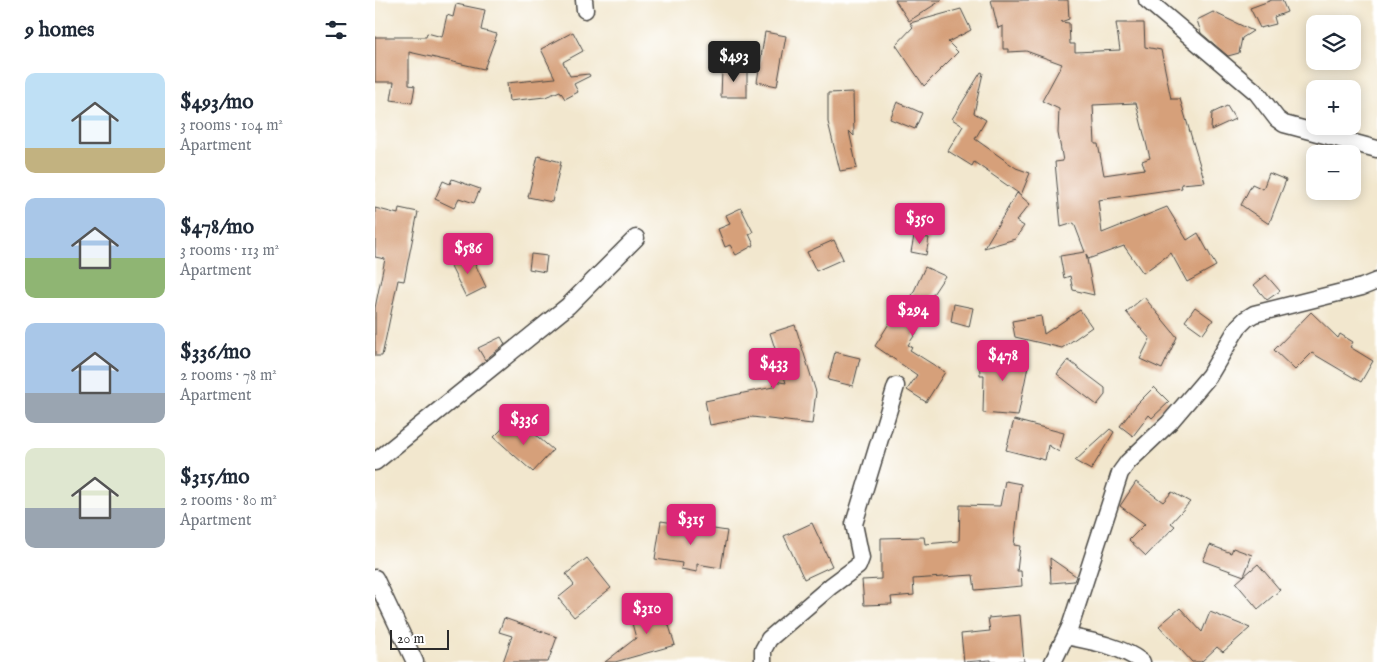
<!DOCTYPE html>
<html lang="en">
<head>
<meta charset="utf-8">
<style>
	body { margin:0; font-family:"IM FELL English",serif; background:#f2f2f3; color:#1f2937; height:100vh; display:flex; flex-direction:column; font-size:19px; white-space:nowrap }
	* { box-sizing:border-box; margin:0 }
	p { font-size:16px; color:#747a83 }
	.icon { flex:none; width:28px; height:28px; fill:none; stroke:currentColor; stroke-width:2; stroke-linecap:round; stroke-linejoin:round }
	.map { position:relative; flex:1; overflow:hidden }
	.panel { display:flex; flex-direction:column; background:#fff; width:375px }
	.panel>* { flex:none }
	.controls { position:absolute; left:931px; top:15px; display:grid; gap:10px }
	.controls a { display:grid; place-items:center; width:55px; height:55px; border-radius:10px; background:#fff; box-shadow:0 2px 12px #0003; font-size:25px }
	.scale { position:absolute; left:15px; bottom:12px; width:59px; box-sizing:border-box; padding-left:5px; border:2px solid #2b2b2b; border-top:0; font-size:14px; line-height:18px; white-space:nowrap; color:#2b2b2b; -webkit-text-stroke:4px #fff; paint-order:stroke }
	.price { position:absolute; translate:-50% -42px; padding:0 11px; border-radius:5px; background:#db2777; color:#fff; font-size:16px; line-height:32px; filter:drop-shadow(0 1px 2px #0008) }
	.price::after { content:''; position:absolute; left:50%; top:30px; width:15px; height:11px; margin-left:-8px; background:inherit; clip-path:polygon(0 0,100% 0,50% 100%) }
	.price.current { background:#222; color:#fff }
	ul { padding:0; list-style:none }
	li { display:flex; align-items:center; gap:15px; height:125px; padding:0 25px }
	li span { display:grid; place-items:center; flex:none; width:140px; height:100px; border-radius:10px; color:#555 }
	li>.icon { margin-inline-start:auto }
	span .icon { width:60px; height:60px; fill:#fffc; stroke-width:1 }
	li b { font-size:21px }
	h2 { display:flex; justify-content:space-between; align-items:center; height:60px; padding:0 25px; font-size:21px }
	main { display:flex; flex:1; min-height:0 }
	.map>svg:first-child { display:block }
	.building { fill:#d6a07a; fill-rule:evenodd }
	.lines { fill:none; stroke-linecap:round; stroke-linejoin:round }
	.street-casing { stroke:#494743; stroke-width:19 }
	.street { stroke:#fff; stroke-width:16 }
</style>
</head>
<body>
<main>
<section class="panel">
<h2>9 homes<svg class="icon" aria-label="filters" viewBox="0 0 24 24"><path d="M4 7h16M4 17h16"/><circle cx="9" cy="7" r="2"/><circle cx="15" cy="17" r="2"/></svg></h2>
<ul>
<li><span style="background:linear-gradient(#bfe0f5 75%,#c2b280 0)"><svg class="icon" aria-label="home" viewBox="0 0 24 24"><path d="M3 11l9-7 9 7M6 9v11h12V9"/></svg></span><div><b>$493/mo</b><p>3 rooms · 104 m²</p><p>Apartment</p></div></li>
<li><span style="background:linear-gradient(#a9c7e8 60%,#8fb573 0)"><svg class="icon" aria-label="home" viewBox="0 0 24 24"><path d="M3 11l9-7 9 7M6 9v11h12V9"/></svg></span><div><b>$478/mo</b><p>3 rooms · 113 m²</p><p>Apartment</p></div></li>
<li><span style="background:linear-gradient(#a9c7e8 70%,#9aa5b1 0)"><svg class="icon" aria-label="home" viewBox="0 0 24 24"><path d="M3 11l9-7 9 7M6 9v11h12V9"/></svg></span><div><b>$336/mo</b><p>2 rooms · 78 m²</p><p>Apartment</p></div></li>
<li><span style="background:linear-gradient(#dfe7d0 60%,#9aa5b1 0)"><svg class="icon" aria-label="home" viewBox="0 0 24 24"><path d="M3 11l9-7 9 7M6 9v11h12V9"/></svg></span><div><b>$315/mo</b><p>2 rooms · 80 m²</p><p>Apartment</p></div></li>
</ul>
</section>
<div class="map">
<svg width="1002" height="662" viewBox="0 0 1002 662">
	<rect width="100%" height="100%" fill="#fff"/>
	<filter id="ink" filterUnits="userSpaceOnUse"><feTurbulence type="fractalNoise" baseFrequency=".02" numOctaves="2"/><feDisplacementMap in="SourceGraphic" scale="10" xChannelSelector="R" yChannelSelector="G"/><feConvolveMatrix kernelMatrix="1 2 1 2 8 2 1 2 1" color-interpolation-filters="sRGB"/></filter>
	<filter id="wash" filterUnits="userSpaceOnUse"><feTurbulence type="fractalNoise" baseFrequency=".0096" numOctaves="4" result="noise"/><feDisplacementMap in="SourceGraphic" scale="20" xChannelSelector="R" yChannelSelector="G"/><feGaussianBlur stdDeviation="1.12" result="paint"/><feColorMatrix in="noise" values="0 0 0 0 0 0 0 0 0 0 0 0 0 0 0 0 0 1.4 0 .05"/><feComposite in="paint" operator="in"/></filter>
	<g filter="url(#wash)">
		<rect width="100%" height="100%" fill="#f2e7ce"/>
		<g id="blocks">
			<path class="building" d="M520,0H567L534,21Z
				M616,0H693L694,19L686,22L694,23L695,44H700V52L745,50L741,23H769L770,47L786,50L796,99H805L830,182L806,184L807,188L723,200L727,233L792,207L812,240L823,233L841,266L812,282L796,253L768,273L749,246L713,259L711,254L719,295L698,290L695,276L689,278L685,256L710,252L699,223L686,227L680,162L688,161L683,133L684,109L667,101L687,64L651,51L633,52V49H628V26L623,28ZM761,103L775,158L767,161L770,169L729,175L723,144H720L718,105Z
				M897,0H907L912,12L899,17L901,24L885,28L875,8Z
				M81,4L110,10L106,30L122,34L109,69L34,52V85L40,86L37,103L16,100L19,82H0V37H51L52,33L67,37L72,15L78,17Z
				M586,9L596,30L573,42L583,52L549,86L521,45L538,27L535,23Z
				M838,12L878,31L867,38L864,53L853,56L826,33L822,20Z
				M198,32L208,51L188,62L195,76L214,74L215,76L199,84L203,92L190,99L185,91L170,97L134,101L132,83L180,78L166,49Z
				M390,32L411,36L402,86L382,82Z
				M347,69H372V97H346Z
				M606,72L608,73L599,113L611,120L600,139L641,168L655,173L646,195L599,162L597,166L573,151L588,126L577,119Z
				M478,92L479,136L474,131L482,168L465,171L453,122V93Z
				M522,102L547,113L540,129L515,119Z
				M852,106L860,119L836,130L837,113Z
				M163,156L186,162L177,202L153,197Z
				M894,173L911,180L894,224L866,205L877,184L888,189Z
				M77,179L105,189L99,203L84,198L79,208L60,199L68,181L75,184Z
				M642,193L655,204L641,221L649,226L640,239L609,248Z
				M0,208L23,214L24,208L43,212L29,281L23,280L7,356H0V308L10,259L0,257Z
				M366,208L378,232L374,234L379,245L361,255L355,245L350,247L343,229L355,224L351,215Z
				M539,236L554,238L551,255L536,252Z
				M459,240L468,259L441,271L432,252Z
				M95,253L111,287L91,297L74,263Z
				M156,254L172,256L170,272L154,269Z
				M550,267L570,276L537,326L543,330L533,345L537,347L535,350L570,372L551,402L532,390L542,375L500,346L525,306L531,298L535,300Z
				M891,275L905,291L892,300L879,285Z
				M769,297L802,337L787,369L765,359L775,339L751,312Z
				M579,304L598,308L594,327L576,322Z
				M820,307L838,320L828,334L810,321Z
				M705,310L717,327L687,348L640,337L637,321L666,316L669,334Z
				M936,312L963,338L965,334L978,342L975,347L998,361L986,382L937,353L920,370L899,350Z
				M420,325L441,392L437,424L377,417L335,425L330,401L398,387L399,381L411,383L395,333Z
				M126,337L130,344L110,360L103,348Z
				M460,352L485,358L478,386L453,380Z
				M650,353L653,366L643,416L608,413L609,375H605L604,355Z
				M693,360L730,388V395L722,405L682,374Z
				M779,387L794,402L777,418L774,415L758,436L745,426L763,403Z
				M639,420L689,433L684,452L673,445L670,460L631,450Z
				M133,423L143,432L149,425L178,450L158,472L119,437Z
				M735,429L739,432L716,470L700,461Z
				M630,481L646,484L639,545L645,546L642,571H646L647,586L600,590L598,575L538,579L539,595L516,597L517,604L489,605L487,580L506,579V538L549,537L550,544L584,541L585,505L625,506Z
				M761,482L788,502L797,492L815,502L796,523L800,526L771,556L754,540L770,524L745,506Z
				M286,521L352,531L346,568L322,564V572L306,569L307,563L280,559Z
				M437,523L457,566L429,579L409,536Z
				M835,545L856,553L858,548L877,555L869,576L883,564L905,590L883,609L861,583L869,576L828,561Z
				M212,558L236,588L199,617L183,598L199,585L191,574Z
				M675,558L701,576L699,581L676,583Z
				M288,606L300,645L240,662H230L261,638L255,616Z
				M805,608L827,632L835,612L875,628L848,652L842,647L826,662H817L784,626Z
				M645,615L649,662H616V660L589,662L586,634L615,631L613,618Z
				M129,618L182,637L173,662H128L137,636L124,632Z"/>
		</g>
	</g>
	<g filter="url(#ink)">
		<use href="#blocks" fill-opacity="0" stroke="#494743" stroke-width="1"/>
		<g class="lines">
			<g class="street-casing">
				<path id="street" d="M209,0L210,10
					M772,0L882,93L902,119L909,124L1002,149
					M0,462L193,306L261,238
					M0,578L40,662
					M691,636C716,641 746,646 767,662
					M388,662V650L394,639L456,586L483,566L486,558L479,524L521,386
					M678,662L695,627L745,473L753,462L794,423L834,376L863,327L871,319L879,314L987,287L1002,281"/>
			</g>
			<use href="#street" class="street"/>
		</g>
	</g>
</svg>
<div class="controls">
<a><svg class="icon" aria-label="layers" viewBox="0 0 24 24"><path d="M12 4l9 5-9 5-9-5zM3 14l9 5 9-5"/></svg></a>
<a>+</a>
<a>−</a>
</div>
<div class="scale">20 m</div>
<b class="price current" style="left:359px;top:83px">$493</b>
<b class="price" style="left:545px;top:245px">$350</b>
<b class="price" style="left:93px;top:275px">$586</b>
<b class="price" style="left:538px;top:337px">$294</b>
<b class="price" style="left:628px;top:382px">$478</b>
<b class="price" style="left:399px;top:390px">$433</b>
<b class="price" style="left:149px;top:446px">$336</b>
<b class="price" style="left:316px;top:546px">$315</b>
<b class="price" style="left:272px;top:635px">$310</b>
</div>
</main>
</body>
</html>
